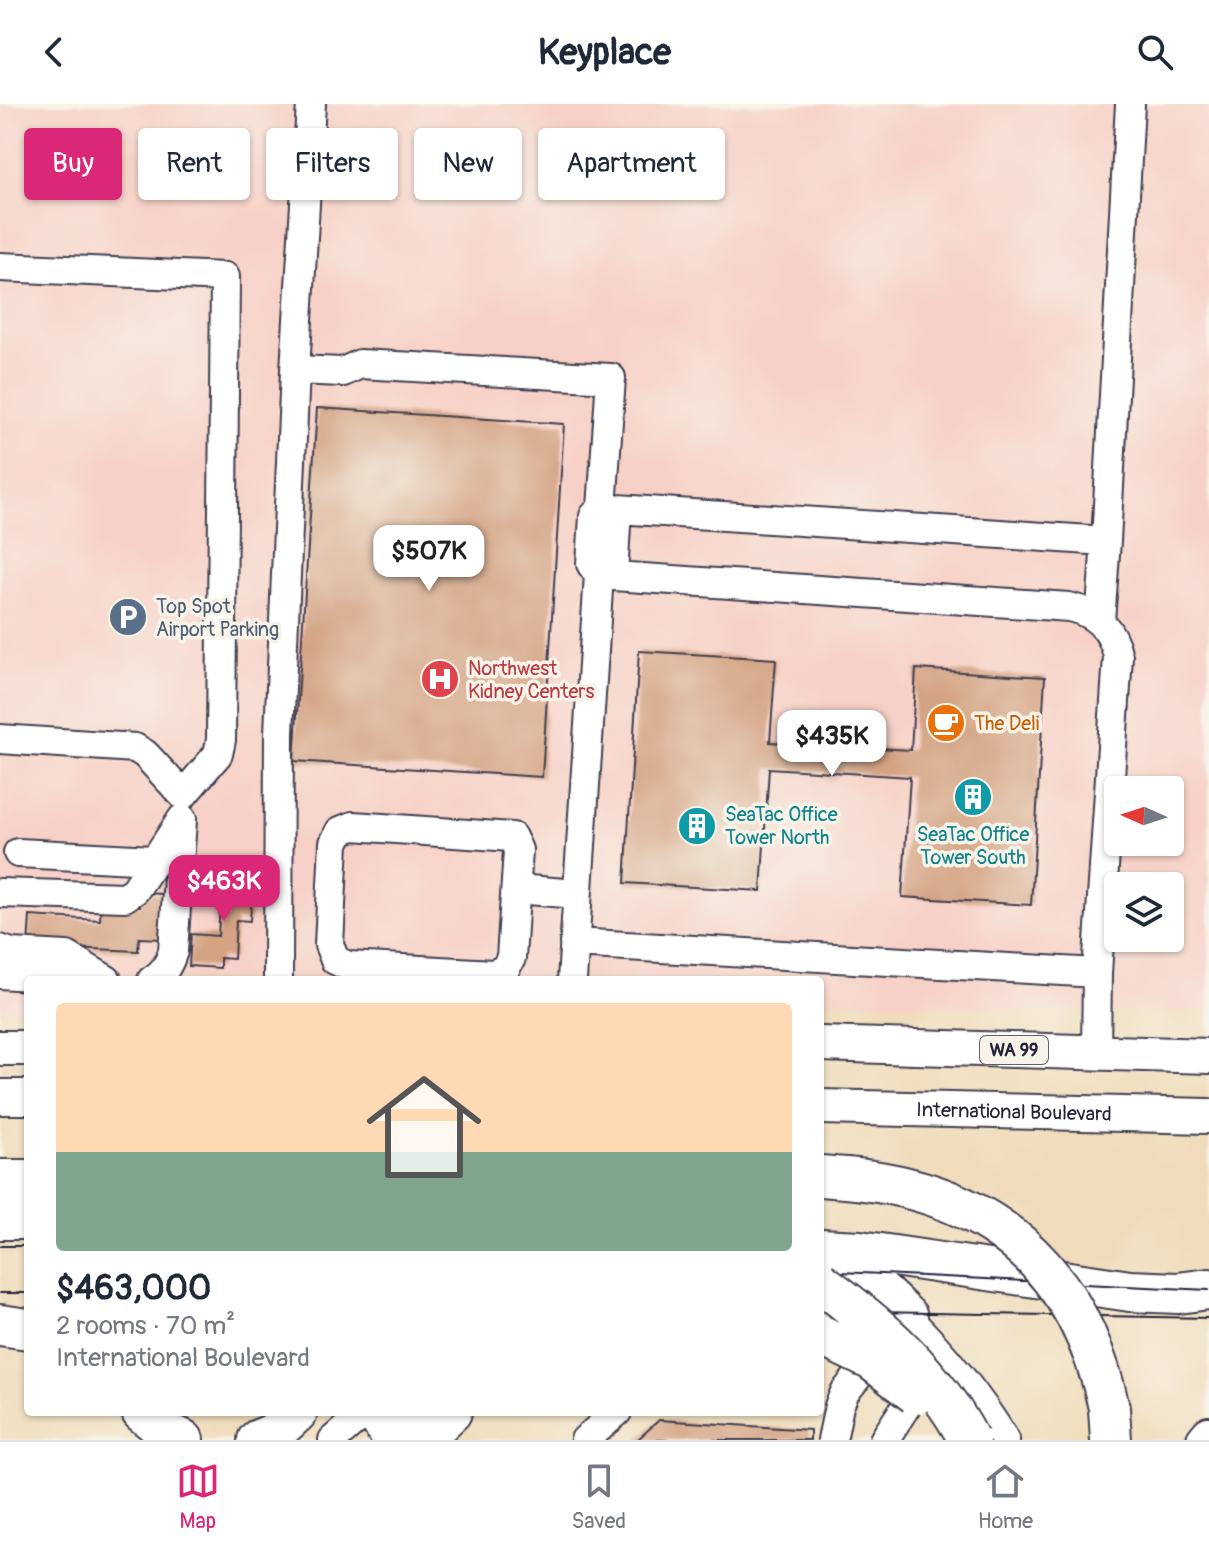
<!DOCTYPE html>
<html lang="en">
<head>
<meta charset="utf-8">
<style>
	body { margin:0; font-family:Pangolin,sans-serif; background:#f6f6f7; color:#1f2937; height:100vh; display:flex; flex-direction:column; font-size:30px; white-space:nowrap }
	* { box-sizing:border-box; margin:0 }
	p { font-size:26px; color:#747a83 }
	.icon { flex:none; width:44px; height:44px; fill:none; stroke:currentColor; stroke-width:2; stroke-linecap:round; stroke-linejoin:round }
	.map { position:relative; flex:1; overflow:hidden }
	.sheet { position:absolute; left:24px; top:872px; width:800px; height:440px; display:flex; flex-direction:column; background:#fff; border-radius:8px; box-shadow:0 2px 6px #0004 }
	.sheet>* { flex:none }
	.guide { position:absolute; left:24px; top:24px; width:800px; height:72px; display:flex; gap:16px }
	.needle { width:52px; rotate:273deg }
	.tools { position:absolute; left:1104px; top:672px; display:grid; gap:16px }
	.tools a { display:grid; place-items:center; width:80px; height:80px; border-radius:8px; background:#fff; box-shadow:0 2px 6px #0004; font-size:40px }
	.price { position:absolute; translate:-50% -68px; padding:0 18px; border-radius:16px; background:#fff; color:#222; font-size:26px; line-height:52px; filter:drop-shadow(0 2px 4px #0008) }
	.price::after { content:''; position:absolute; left:50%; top:48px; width:24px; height:18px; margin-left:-12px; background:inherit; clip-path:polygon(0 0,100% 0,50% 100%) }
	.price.active { background:#db2777; color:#fff }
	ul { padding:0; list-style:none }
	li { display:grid; align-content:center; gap:16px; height:424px; padding:0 32px }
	li span { display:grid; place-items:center; height:248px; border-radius:8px; color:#555 }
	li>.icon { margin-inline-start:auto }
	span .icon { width:144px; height:144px; fill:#fffc; stroke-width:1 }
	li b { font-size:34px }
	.tag { padding:0 28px; border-radius:8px; background:#fff; box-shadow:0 2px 6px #0004; font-size:28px; line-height:72px }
	.tag.active { background:#db2777; color:#fff }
	header { display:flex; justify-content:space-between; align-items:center; height:104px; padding:0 32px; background:#fff; font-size:36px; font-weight:700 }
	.tabs { display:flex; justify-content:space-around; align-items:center; height:112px; border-top:2px solid #e0e1e3; background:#fff; font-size:22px; color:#747a83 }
	.tabs a { display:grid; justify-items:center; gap:4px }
	.tabs .active { color:#db2777 }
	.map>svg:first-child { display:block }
	.built { fill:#f7d1c7; fill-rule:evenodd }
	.building { fill:#d4a383 }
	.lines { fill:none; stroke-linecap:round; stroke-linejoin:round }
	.minor-casing { stroke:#413e4e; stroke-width:32 }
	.major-casing { stroke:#413e4e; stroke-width:38 }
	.highway-casing { stroke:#413e4e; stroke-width:44 }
	.minor { stroke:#fff; stroke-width:28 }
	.major { stroke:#fff; stroke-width:34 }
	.highway { stroke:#fff; stroke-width:40 }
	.tram { stroke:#22223b; stroke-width:2 }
	.highway-bridge-casing { stroke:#413e4e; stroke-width:44; stroke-linecap:butt }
	.highway-bridge { stroke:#fff; stroke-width:40 }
	.labels { text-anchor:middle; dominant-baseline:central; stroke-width:7; stroke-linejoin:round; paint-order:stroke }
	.shield { fill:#f7f3e8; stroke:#62616f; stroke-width:2 }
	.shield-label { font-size:18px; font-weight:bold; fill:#22223b }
	.service-label { font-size:20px; fill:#4e5e75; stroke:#f7f3e8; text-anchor:start }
	.health-label { font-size:20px; fill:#be3a42; stroke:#f7f3e8; text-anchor:start }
	.food-label { font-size:20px; fill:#c56008; stroke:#f7f3e8; text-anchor:start }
	.culture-label { font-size:20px; fill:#0d838f; stroke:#f7f3e8; text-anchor:start }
	.street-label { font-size:20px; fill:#22223b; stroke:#f7f3e8 }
</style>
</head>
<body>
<header><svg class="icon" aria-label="back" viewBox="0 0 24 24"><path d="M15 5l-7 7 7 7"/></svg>Keyplace<svg class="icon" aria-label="search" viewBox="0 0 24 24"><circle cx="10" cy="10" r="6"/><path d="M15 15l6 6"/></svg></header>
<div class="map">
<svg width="1209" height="1336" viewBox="0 0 1209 1336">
	<rect width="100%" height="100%" fill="#f7f3e8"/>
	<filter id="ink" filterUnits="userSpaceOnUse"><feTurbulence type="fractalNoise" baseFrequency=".0125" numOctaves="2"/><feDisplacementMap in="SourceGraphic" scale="16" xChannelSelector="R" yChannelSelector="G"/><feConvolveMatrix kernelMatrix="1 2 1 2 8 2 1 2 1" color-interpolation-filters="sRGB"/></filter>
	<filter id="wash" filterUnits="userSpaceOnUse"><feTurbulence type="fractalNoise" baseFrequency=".006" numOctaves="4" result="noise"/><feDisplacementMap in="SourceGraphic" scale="32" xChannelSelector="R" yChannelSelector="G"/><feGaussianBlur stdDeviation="1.8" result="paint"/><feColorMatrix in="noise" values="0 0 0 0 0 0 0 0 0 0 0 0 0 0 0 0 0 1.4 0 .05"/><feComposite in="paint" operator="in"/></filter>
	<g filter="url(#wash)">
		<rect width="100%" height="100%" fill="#f0dcba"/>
		<path class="built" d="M0,0H1209V907H1051L820,896V876H28V907L0,906ZM1118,686H1170V738H1118ZM1118,782H1170V834H1118Z"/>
		<g id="blocks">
			<path class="building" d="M317,304L564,320L542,673L294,657Z
				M639,547L776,555L770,638L911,646L916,565L1045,573L1031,801L902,793L910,673L769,664L761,787L625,779Z
				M222,769L253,771L250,817L236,816L234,855L220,854V864L189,862L191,830L218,832Z
				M140,789L165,790L163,835L139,834L138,847L28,842L30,812L100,816L101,800L140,802Z
				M659,1316L810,1326V1336H637Z"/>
		</g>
	</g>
	<g filter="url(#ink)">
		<use href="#blocks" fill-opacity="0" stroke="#413e4e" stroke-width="2"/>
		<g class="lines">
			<g class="minor-casing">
				<path id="minor" d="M0,163L225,173L221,636L218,650L183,691L145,650L135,644L0,635
					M295,266L343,268L360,260L611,274L602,404L594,412L591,460L599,471
					M602,404L1106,437L1100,517
					M1106,437L1130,0
					M613,472L617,405
					M353,722L512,733L518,746L511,854L505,865L494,870L348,862L335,856L329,841L334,739L340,727Z
					M18,749L154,756
					M516,785L577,790
					M0,789L125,793L135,786L182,715
					M574,839L1097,869L1096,948
					M0,845L11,849L67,852L107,876
					M0,870L86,876
					M152,876C164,869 169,860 173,847L182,716
					M278,876L279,630L295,266L311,0
					M572,876L599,471L1069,503C1096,509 1112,525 1118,552L1097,869
					M369,1308L386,1336
					M333,1336L365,1308
					M394,1336L398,1314L405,1308
					M585,1336L617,1308
					M832,1336L839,1302L845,1288L907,1213C944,1250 978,1292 1005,1336
					M884,1336L925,1273"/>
			</g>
			<g class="major-casing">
				<g id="major">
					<path d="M820,940L1209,952"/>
					<path d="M0,944H28"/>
					<path d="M0,993H28"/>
					<path id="s1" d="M820,1003L1209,1012"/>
					<path d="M1204,1336L1209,1330"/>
				</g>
			</g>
			<g class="highway-casing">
				<path id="highway" d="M820,1072L846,1074
					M0,1076H28
					M0,1115H28
					M820,1145L860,1147L1130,1187L1178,1189L1209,1185
					M820,1150C854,1162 883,1189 907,1213
					M0,1221L28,1225
					M1109,1304L1111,1336
					M142,1308L168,1329L183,1336
					M258,1336L273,1330L297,1308
					M421,1336L451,1308"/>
			</g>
			<use href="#minor" class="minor"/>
			<use href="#major" class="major"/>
			<use href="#highway" class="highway"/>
			<path class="tram" d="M0,1142H28
				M820,1167L1209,1186
				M0,1189H28
				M820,1207L1209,1214"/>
			<g class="highway-bridge-casing">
				<path id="highway-bridge" d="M846,1074C989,1086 1079,1163 1109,1304
					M820,1178C880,1222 934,1269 969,1336
					M820,1231L872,1256L916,1290"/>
			</g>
			<use href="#highway-bridge" class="highway-bridge"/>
		</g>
	</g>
	<defs>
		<g id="parking-disc" transform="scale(2)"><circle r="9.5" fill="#5c6f8a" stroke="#f7f3e8"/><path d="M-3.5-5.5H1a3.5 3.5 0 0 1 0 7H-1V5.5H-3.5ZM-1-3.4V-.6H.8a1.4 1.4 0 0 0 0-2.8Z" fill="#fff"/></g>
		<g id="hospital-disc" transform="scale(2)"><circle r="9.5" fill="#e0444e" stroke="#f7f3e8"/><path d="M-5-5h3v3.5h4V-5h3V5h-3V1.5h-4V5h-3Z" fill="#fff"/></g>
		<g id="cafe-disc" transform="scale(2)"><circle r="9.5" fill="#e8710a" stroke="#f7f3e8"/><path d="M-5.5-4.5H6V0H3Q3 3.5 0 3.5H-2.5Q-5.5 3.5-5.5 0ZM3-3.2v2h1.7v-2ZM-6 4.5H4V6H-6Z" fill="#fff"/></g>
		<g id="building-disc" transform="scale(2)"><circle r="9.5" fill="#0f9aa8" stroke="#f7f3e8"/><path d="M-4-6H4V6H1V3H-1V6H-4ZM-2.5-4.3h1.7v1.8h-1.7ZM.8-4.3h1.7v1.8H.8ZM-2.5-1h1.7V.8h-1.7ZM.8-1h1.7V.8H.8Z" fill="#fff"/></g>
	</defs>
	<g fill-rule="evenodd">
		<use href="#parking-disc" x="128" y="513"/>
		<use href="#hospital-disc" x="440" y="575"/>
		<use href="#cafe-disc" x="946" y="619"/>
		<use href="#building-disc" x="973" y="693"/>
		<use href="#building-disc" x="697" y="722"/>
	</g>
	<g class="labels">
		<rect class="shield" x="980" y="932" width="68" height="28" rx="6"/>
		<g class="shield-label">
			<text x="1014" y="946">WA 99</text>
		</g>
		<g class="service-label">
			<text x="156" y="502">Top Spot<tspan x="156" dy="23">Airport Parking</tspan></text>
		</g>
		<g class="health-label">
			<text x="468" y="564">Northwest<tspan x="468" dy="23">Kidney Centers</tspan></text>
		</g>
		<g class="food-label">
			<text x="974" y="619">The Deli</text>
		</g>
		<g class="culture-label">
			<text x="725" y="710">SeaTac Office<tspan x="725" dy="23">Tower North</tspan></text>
			<text x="973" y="730" text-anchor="middle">SeaTac Office<tspan x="973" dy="23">Tower South</tspan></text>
		</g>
		<g class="street-label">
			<text stroke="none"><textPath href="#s1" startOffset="194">International Boulevard</textPath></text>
		</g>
	</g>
</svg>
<div class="tools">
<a><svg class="needle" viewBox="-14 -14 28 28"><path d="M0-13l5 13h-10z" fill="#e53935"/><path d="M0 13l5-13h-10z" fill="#747a83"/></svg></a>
<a><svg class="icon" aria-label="layers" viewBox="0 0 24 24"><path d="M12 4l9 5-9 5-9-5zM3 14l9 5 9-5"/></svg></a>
</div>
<b class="price" style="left:429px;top:489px">$507K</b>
<b class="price" style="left:832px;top:674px">$435K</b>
<b class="price active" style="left:224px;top:819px">$463K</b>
<div class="guide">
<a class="tag active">Buy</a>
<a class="tag">Rent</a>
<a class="tag">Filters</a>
<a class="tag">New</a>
<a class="tag">Apartment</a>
</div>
<section class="sheet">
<ul>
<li><span style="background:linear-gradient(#ffd9b3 60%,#7fa58c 0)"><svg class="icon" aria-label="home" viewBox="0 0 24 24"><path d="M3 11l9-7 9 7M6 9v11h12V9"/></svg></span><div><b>$463,000</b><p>2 rooms · 70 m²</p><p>International Boulevard</p></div></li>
</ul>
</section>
</div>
<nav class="tabs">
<a class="active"><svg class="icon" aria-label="map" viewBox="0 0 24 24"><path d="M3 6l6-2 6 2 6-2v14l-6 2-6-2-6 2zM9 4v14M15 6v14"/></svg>Map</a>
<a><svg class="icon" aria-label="saved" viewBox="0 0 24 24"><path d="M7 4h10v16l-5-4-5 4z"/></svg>Saved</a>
<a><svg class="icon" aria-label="home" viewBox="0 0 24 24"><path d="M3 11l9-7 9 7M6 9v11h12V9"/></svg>Home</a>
</nav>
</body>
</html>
